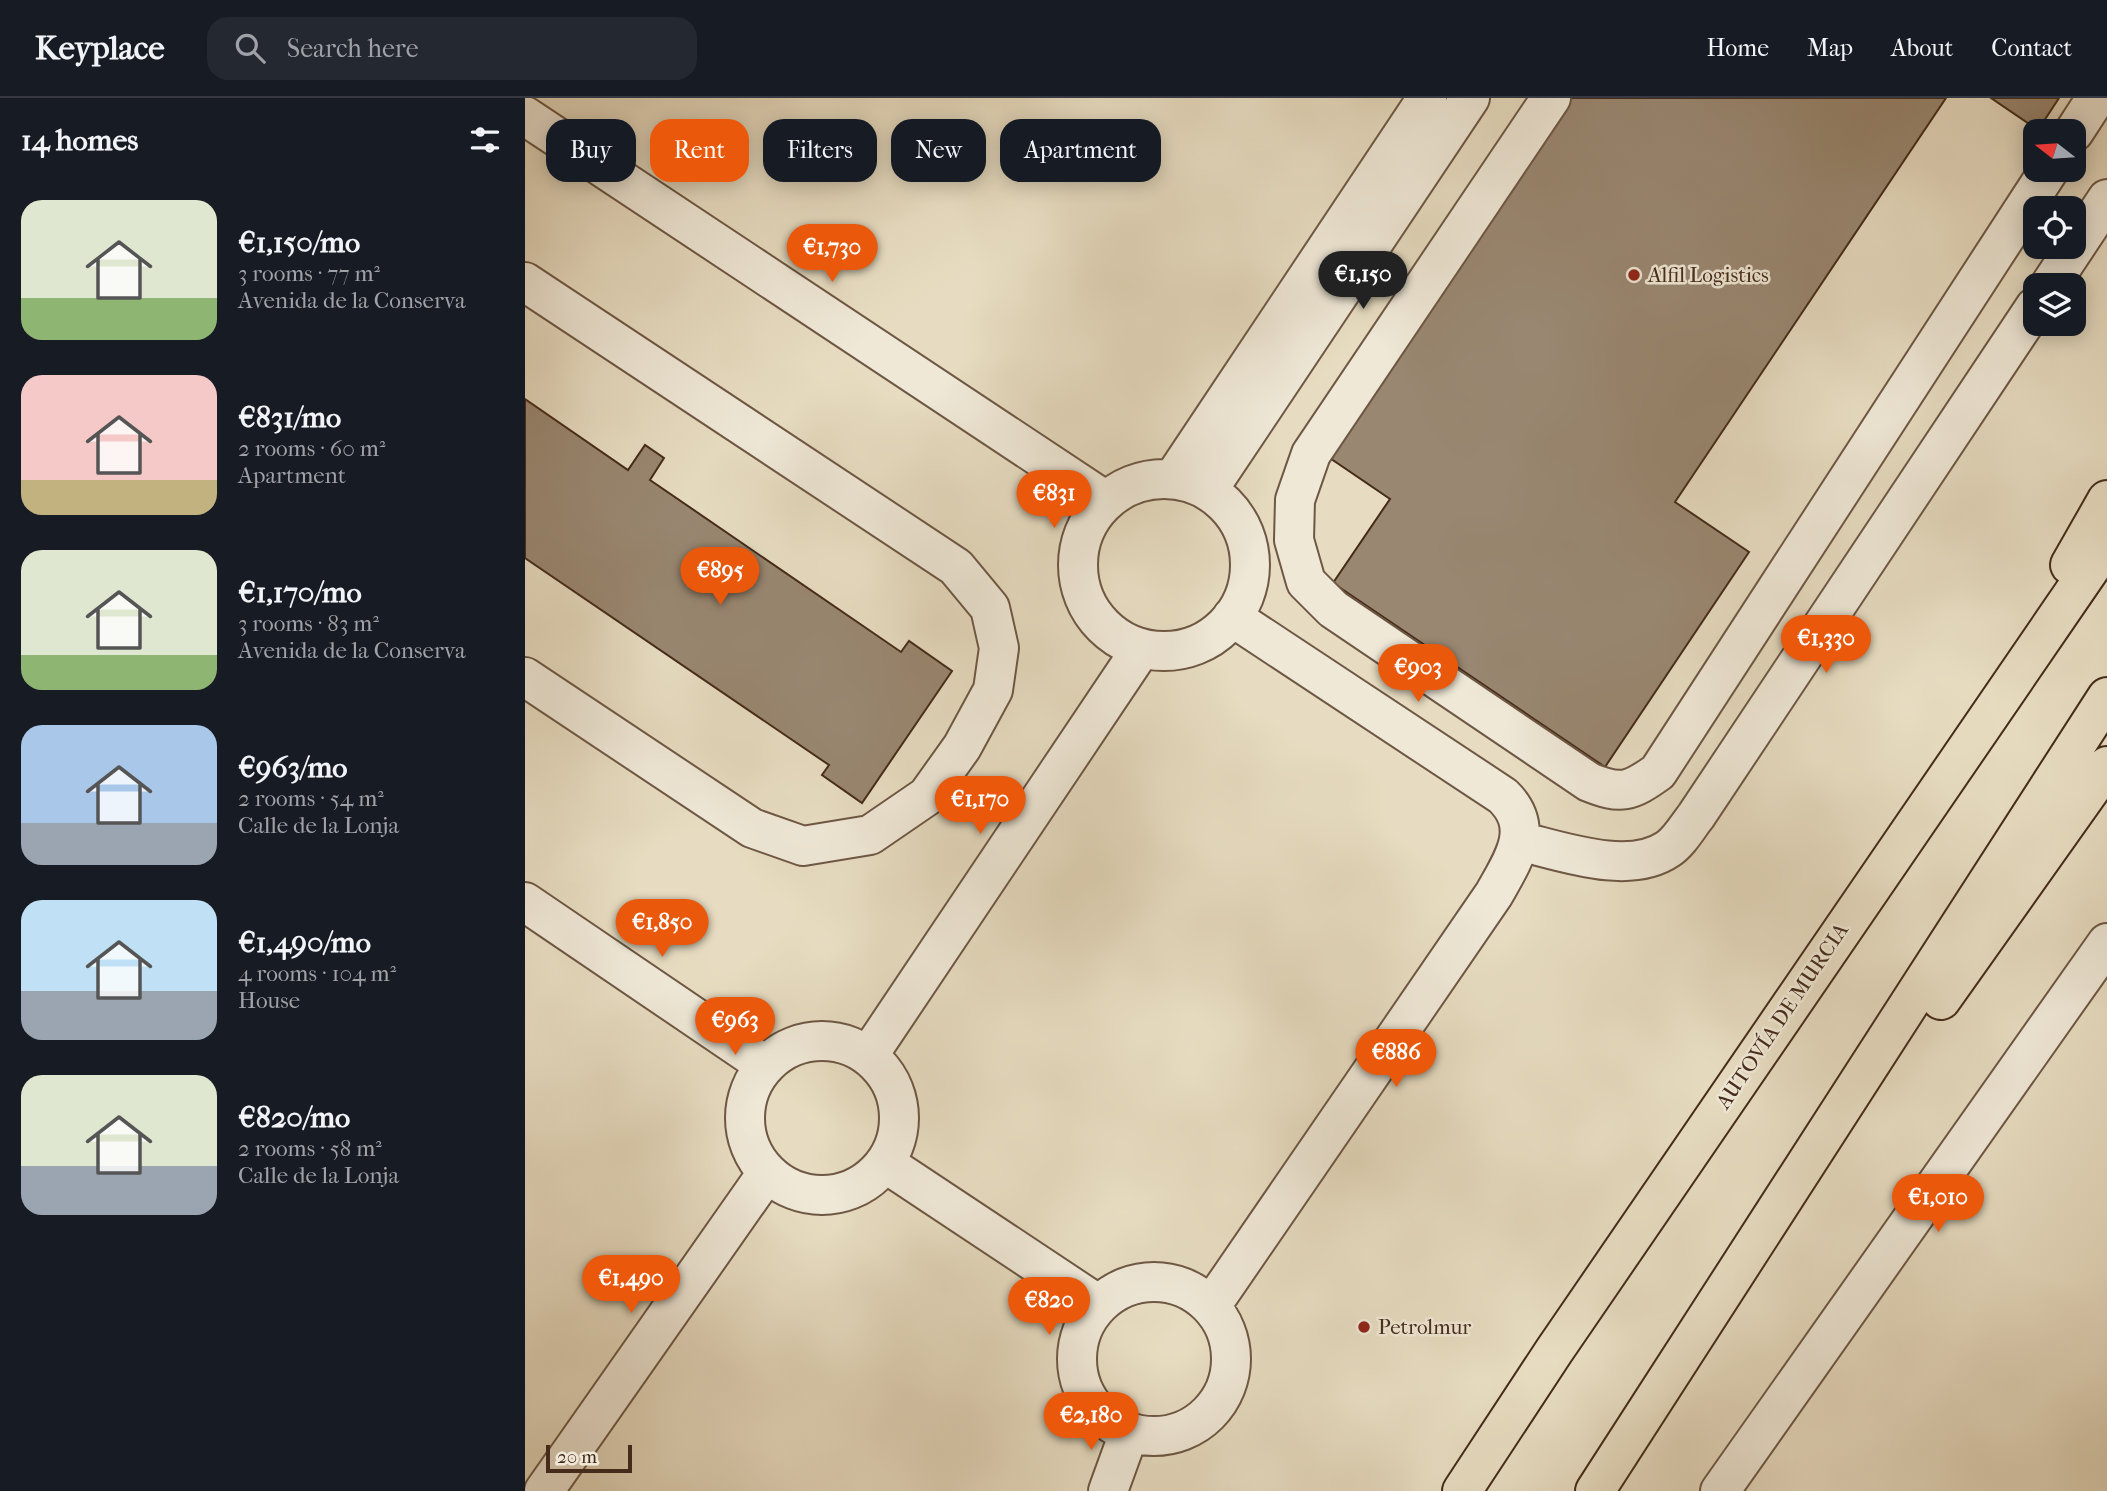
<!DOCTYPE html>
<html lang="en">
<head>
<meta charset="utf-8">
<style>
	body { margin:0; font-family:"IM FELL French Canon",serif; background:#242831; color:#f1f3f6; height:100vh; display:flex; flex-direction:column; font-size:26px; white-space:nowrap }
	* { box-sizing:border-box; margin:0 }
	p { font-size:23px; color:#9ea1a6 }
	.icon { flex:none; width:38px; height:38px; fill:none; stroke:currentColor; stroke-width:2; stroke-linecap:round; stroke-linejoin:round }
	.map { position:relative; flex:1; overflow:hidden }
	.sheet { display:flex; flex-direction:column; background:#171b24; width:525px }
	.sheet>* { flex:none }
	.top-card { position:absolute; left:21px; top:21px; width:665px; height:63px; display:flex; gap:14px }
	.needle { width:46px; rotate:287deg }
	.tools { position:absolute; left:1498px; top:21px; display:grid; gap:14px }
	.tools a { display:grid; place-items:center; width:63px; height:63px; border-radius:14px; background:#171b24; box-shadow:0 4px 18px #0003; font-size:35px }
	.scale { position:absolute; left:21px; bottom:18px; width:86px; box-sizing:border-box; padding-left:7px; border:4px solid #452b1a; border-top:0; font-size:19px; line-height:24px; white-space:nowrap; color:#452b1a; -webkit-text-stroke:5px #efe8d7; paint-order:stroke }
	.price { position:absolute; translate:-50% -60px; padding:0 16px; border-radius:24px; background:#ea580c; color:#fff; font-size:23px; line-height:46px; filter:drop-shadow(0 2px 4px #0008) }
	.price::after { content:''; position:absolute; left:50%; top:42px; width:21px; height:16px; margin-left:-10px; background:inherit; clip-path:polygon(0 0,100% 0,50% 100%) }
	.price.active { background:#222; color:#fff }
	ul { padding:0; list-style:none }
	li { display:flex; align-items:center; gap:21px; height:175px; padding:0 21px }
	li span { display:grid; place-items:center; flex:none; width:196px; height:140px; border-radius:21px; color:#555 }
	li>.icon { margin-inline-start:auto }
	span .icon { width:84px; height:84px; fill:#fffc; stroke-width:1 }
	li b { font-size:30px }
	h2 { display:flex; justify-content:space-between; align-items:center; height:84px; padding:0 21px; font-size:30px }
	.chip { padding:0 24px; border-radius:21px; background:#171b24; box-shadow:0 4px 18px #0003; font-size:24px; line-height:63px }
	.chip.active { background:#ea580c; color:#fff }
	header { display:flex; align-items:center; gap:42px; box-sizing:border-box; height:98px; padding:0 35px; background:#171b24; border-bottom:2px solid #363941 }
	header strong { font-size:33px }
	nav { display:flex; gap:38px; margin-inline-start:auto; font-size:24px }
	.search { width:490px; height:63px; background:#242831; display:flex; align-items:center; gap:18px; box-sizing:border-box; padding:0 24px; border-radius:21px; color:#9ea1a6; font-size:26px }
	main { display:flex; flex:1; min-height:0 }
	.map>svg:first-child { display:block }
	.building { fill:#998771; stroke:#452b1a; stroke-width:2 }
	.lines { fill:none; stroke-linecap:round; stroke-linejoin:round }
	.minor-casing { stroke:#6e5744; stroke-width:42 }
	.highway-casing { stroke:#452b1a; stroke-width:42 }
	.minor { stroke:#efe8d7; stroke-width:38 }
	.highway { stroke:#e7dcc1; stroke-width:38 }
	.poi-dot { fill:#8f2418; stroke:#efe8d7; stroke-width:2.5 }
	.labels { text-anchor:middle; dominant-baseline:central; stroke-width:5; stroke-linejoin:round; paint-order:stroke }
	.poi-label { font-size:21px; fill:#452b1a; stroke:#efe8d7; text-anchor:start }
	.street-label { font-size:21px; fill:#452b1a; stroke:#efe8d7 }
</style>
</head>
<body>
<header>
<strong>Keyplace</strong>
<div class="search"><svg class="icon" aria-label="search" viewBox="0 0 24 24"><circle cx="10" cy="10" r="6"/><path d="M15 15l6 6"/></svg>Search here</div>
<nav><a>Home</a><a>Map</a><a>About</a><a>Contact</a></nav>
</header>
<main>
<section class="sheet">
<h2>14 homes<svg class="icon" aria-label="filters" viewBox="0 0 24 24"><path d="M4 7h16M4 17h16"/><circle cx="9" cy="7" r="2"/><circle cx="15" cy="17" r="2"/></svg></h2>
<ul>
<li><span style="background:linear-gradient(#dfe7d0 70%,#8fb573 0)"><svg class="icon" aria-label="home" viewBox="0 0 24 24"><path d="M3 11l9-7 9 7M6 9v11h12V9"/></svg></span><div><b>€1,150/mo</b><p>3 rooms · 77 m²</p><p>Avenida de la Conserva</p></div></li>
<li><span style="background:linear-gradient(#f6c9c9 75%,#c2b280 0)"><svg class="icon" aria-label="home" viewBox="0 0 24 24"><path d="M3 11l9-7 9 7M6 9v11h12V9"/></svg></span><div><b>€831/mo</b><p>2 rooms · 60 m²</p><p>Apartment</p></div></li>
<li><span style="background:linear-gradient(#dfe7d0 75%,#8fb573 0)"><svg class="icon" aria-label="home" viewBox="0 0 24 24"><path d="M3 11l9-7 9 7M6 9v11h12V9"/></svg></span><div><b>€1,170/mo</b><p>3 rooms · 83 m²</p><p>Avenida de la Conserva</p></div></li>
<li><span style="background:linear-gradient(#a9c7e8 70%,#9aa5b1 0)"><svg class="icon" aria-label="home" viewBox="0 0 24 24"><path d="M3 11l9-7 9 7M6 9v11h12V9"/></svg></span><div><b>€963/mo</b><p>2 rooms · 54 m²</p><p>Calle de la Lonja</p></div></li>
<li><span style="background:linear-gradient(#bfe0f5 65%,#9aa5b1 0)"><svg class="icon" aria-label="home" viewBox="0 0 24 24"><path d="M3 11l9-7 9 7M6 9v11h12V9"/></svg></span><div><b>€1,490/mo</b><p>4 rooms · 104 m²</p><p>House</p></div></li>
<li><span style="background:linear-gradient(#dfe7d0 65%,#9aa5b1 0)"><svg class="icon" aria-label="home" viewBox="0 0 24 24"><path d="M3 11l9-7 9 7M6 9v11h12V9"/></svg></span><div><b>€820/mo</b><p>2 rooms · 58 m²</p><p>Calle de la Lonja</p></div></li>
</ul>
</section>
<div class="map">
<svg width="1582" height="1393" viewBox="0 0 1582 1393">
	<rect width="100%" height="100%" fill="#e7dcc1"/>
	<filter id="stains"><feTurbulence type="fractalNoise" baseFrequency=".00286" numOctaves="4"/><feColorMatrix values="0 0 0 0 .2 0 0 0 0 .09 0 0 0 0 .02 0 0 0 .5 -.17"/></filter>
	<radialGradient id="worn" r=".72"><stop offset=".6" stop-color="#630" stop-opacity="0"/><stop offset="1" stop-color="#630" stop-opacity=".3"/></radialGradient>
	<path class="building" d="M1034,0H1421L1150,404L1224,454L1080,669L808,485L865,401L796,354Z
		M1466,0H1534L1513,32Z
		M0,301L103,372L120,347L139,360L125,382L376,554L384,543L427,573L337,705L297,677L304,667L0,460Z"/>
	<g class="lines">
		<g class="minor-casing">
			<path id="minor" d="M1026,0L786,356L770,402L769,442L781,484L808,511L1064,684C1096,697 1105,694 1133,674L1524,72
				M0,18L581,403
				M1549,34L1571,0
				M0,184L431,469L465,510L474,550L468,592L437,649L402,698L345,737L278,748L227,730L0,579
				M1525,187L1582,101
				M648,381L902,0
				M553 467a86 86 0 1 1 172 0a86 86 0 1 1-172 0Z
				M683,392L945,0
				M994,743C1036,753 1104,778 1143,751C1154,744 1163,728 1171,718L1510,209
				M0,804L240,967
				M220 1020a77 77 0 1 1 154 0a77 77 0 1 1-154 0Z
				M343,958L616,551
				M360,1065L574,1207
				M552 1261a77 77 0 1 1 154 0a77 77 0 1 1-154 0Z
				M686,1208L969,796C988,762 1011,730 978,698L707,519
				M19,1393L242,1075
				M583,1393L604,1335
				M1195,1393L1582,845"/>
		</g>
		<g class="highway-casing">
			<path id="highway" d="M1545,467L1582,402
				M1416,902L1582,668
				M937,1393L1029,1253L1582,446
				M1070,1393L1582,599"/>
		</g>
		<use href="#minor" class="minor"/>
		<use href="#highway" class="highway"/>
	</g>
	<g class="poi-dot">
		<circle cx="1109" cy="177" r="7"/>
		<circle cx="839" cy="1229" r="7"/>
	</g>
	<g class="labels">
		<g class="poi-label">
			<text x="1123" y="177">Alfil Logistics</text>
			<text x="853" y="1229">Petrolmur</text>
		</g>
		<g class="street-label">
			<text transform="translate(1257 918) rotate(-56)">AUTOVÍA DE MURCIA</text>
		</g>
	</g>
	<rect width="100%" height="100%" filter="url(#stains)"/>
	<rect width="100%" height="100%" fill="url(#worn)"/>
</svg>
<div class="tools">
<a><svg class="needle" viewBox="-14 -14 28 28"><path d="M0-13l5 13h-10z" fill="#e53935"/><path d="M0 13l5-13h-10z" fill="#9ea1a6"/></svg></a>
<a><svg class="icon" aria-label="locate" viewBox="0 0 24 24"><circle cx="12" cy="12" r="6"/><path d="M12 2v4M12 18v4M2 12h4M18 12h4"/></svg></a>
<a><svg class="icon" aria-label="layers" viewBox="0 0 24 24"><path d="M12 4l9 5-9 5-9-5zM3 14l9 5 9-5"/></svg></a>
</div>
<div class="scale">20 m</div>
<b class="price" style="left:307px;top:186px">€1,730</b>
<b class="price active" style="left:838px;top:213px">€1,150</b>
<b class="price" style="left:529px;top:432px">€831</b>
<b class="price" style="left:195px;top:509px">€895</b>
<b class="price" style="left:1301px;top:577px">€1,330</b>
<b class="price" style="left:893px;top:606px">€903</b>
<b class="price" style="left:455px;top:738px">€1,170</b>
<b class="price" style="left:137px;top:861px">€1,850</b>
<b class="price" style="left:210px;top:959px">€963</b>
<b class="price" style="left:871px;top:991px">€886</b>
<b class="price" style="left:1413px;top:1136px">€1,010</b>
<b class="price" style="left:106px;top:1217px">€1,490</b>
<b class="price" style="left:524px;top:1239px">€820</b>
<b class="price" style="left:566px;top:1354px">€2,180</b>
<div class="top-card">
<a class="chip">Buy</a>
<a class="chip active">Rent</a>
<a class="chip">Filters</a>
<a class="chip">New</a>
<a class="chip">Apartment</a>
</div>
</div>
</main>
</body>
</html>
